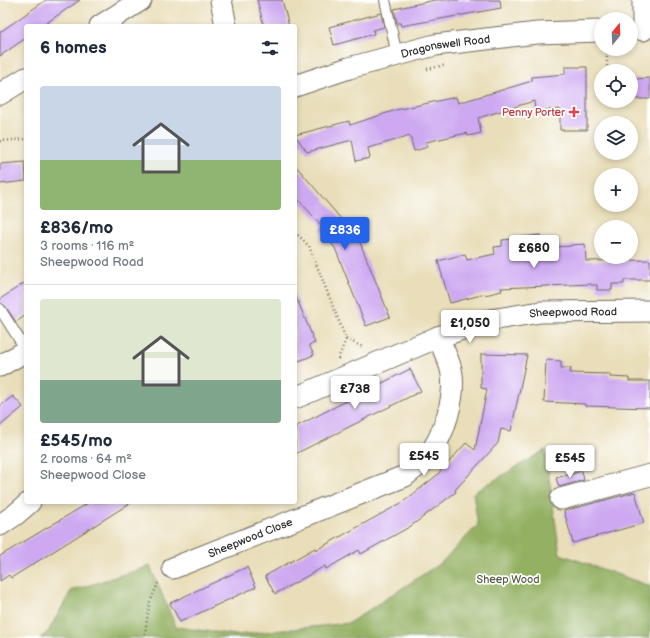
<!DOCTYPE html>
<html lang="en">
<head>
<meta charset="utf-8">
<style>
	body { margin:0; font-family:"Balsamiq Sans",sans-serif; background:#f6f6f7; color:#1f2937; height:100vh; display:flex; flex-direction:column; font-size:15px; white-space:nowrap }
	* { box-sizing:border-box; margin:0 }
	p { font-size:13px; color:#747a83 }
	.icon { flex:none; width:22px; height:22px; fill:none; stroke:currentColor; stroke-width:2; stroke-linecap:round; stroke-linejoin:round }
	.map { position:relative; flex:1; overflow:hidden }
	.side { position:absolute; left:24px; top:24px; width:273px; height:480px; display:flex; flex-direction:column; background:#fff; border-radius:4px; box-shadow:0 2px 6px #0003 }
	.side>* { flex:none }
	.needle { width:26px; rotate:18deg }
	.tools { position:absolute; left:594px; top:12px; display:grid; gap:8px }
	.tools a { display:grid; place-items:center; width:44px; height:44px; border-radius:50%; background:#fff; box-shadow:0 2px 6px #0003; font-size:20px }
	.price { position:absolute; translate:-50% -34px; padding:0 9px; border-radius:4px; background:#fff; color:#222; font-size:13px; line-height:26px; filter:drop-shadow(0 1px 2px #0008) }
	.price::after { content:''; position:absolute; left:50%; top:24px; width:12px; height:9px; margin-left:-6px; background:inherit; clip-path:polygon(0 0,100% 0,50% 100%) }
	.price.on { background:#2563eb; color:#fff }
	ul { padding:0; list-style:none }
	li { display:grid; align-content:center; gap:8px; height:212px; padding:0 16px }
	li+li { border-top:1px solid #e0e1e3 }
	li span { display:grid; place-items:center; height:124px; border-radius:4px; color:#555 }
	li>.icon { margin-inline-start:auto }
	span .icon { width:72px; height:72px; fill:#fffc; stroke-width:1 }
	li b { font-size:17px }
	h2 { display:flex; justify-content:space-between; align-items:center; height:48px; padding:0 16px; font-size:17px }
	.map>svg:first-child { display:block }
	.forest { fill:#94b164; stroke:#606e48 }
	.building { fill:#cea9f1 }
	.lines { fill:none; stroke-linecap:round; stroke-linejoin:round }
	.lane-casing { stroke:#6e6a5d; stroke-width:12 }
	.street-casing { stroke:#6e6a5d; stroke-width:23 }
	.path { stroke:#6e6a5d; stroke-width:2.5; stroke-dasharray:1 3; stroke-linecap:butt }
	.lane { stroke:#fff; stroke-width:10 }
	.street { stroke:#fff; stroke-width:21 }
	.health-dot { fill:#e0444e; stroke:#fff; stroke-width:1.5 }
	.labels { text-anchor:middle; dominant-baseline:central; stroke-width:3.5; stroke-linejoin:round; paint-order:stroke }
	.street-label { font-size:11px; fill:#2b2b2b; stroke:#fff }
	.health-label { font-size:11px; fill:#be3a42; stroke:#fff; text-anchor:end }
	.park-label { font-size:11px; fill:#565c40; stroke:#fff }
</style>
</head>
<body>
<div class="map">
<svg width="650" height="638" viewBox="0 0 650 638">
	<rect width="100%" height="100%" fill="#fff"/>
	<filter id="ink" filterUnits="userSpaceOnUse"><feTurbulence type="fractalNoise" baseFrequency=".025" numOctaves="2"/><feDisplacementMap in="SourceGraphic" scale="8" xChannelSelector="R" yChannelSelector="G"/><feConvolveMatrix kernelMatrix="1 2 1 2 8 2 1 2 1" color-interpolation-filters="sRGB"/></filter>
	<filter id="wash" filterUnits="userSpaceOnUse"><feTurbulence type="fractalNoise" baseFrequency=".012" numOctaves="4" result="noise"/><feDisplacementMap in="SourceGraphic" scale="16" xChannelSelector="R" yChannelSelector="G"/><feGaussianBlur stdDeviation="0.9" result="paint"/><feColorMatrix in="noise" values="0 0 0 0 0 0 0 0 0 0 0 0 0 0 0 0 0 1.4 0 .05"/><feComposite in="paint" operator="in"/></filter>
	<g filter="url(#wash)">
		<rect width="100%" height="100%" fill="#e9deb9"/>
		<path class="forest" d="M545,450L560,554L650,586V638H40L48,632L71,591L150,566L176,627L236,635L349,623L442,562L478,525L473,493Z"/>
		<g id="blocks">
			<path class="building" d="M46,0H80L42,26H26V38L0,56V32Z
				M257,0H282L289,26H264Z
				M435,0H500L501,8L401,26L400,23H397L394,9Z
				M381,13L384,27L373,30L374,34L334,45L329,27Z
				M565,67H587V130H560V109L535,111L534,101L478,118L481,133L468,136L467,133L426,142L428,147L414,151L410,136L368,148L370,158L356,161L352,140L307,152L295,135L349,121L350,125L396,110L456,97L458,103L532,81V77L565,74Z
				M650,78V99H633L632,79Z
				M25,162L26,181L0,184V164Z
				M295,165L359,240L390,317L366,326L335,248L320,230L323,227L295,196Z
				M540,235V248L571,246V245L585,244L586,261L650,260V280H624V284H612V290H597V285H591V284L501,288L502,291L485,295V294L450,303L438,261L465,254L467,260L495,254L494,247L502,246V240L513,239V238Z
				M26,282V315L16,322L5,306L0,303V299Z
				M295,294L315,343L309,345L314,355L299,361L295,351Z
				M481,354L527,355L511,431L501,429L498,443L455,490L456,492L411,526L361,554L359,550L326,569L325,566L275,594L265,576L315,548L316,550L403,502L436,476L466,443L475,450L487,389L481,388Z
				M546,360L561,361V368H571L570,373L610,374V377L629,378V381H650V408L585,406V404L544,402Z
				M410,369L421,391L295,454V427Z
				M13,396L23,407L0,426V406Z
				M582,471L584,480L559,487L556,478Z
				M635,492L644,523L573,543L564,511Z
				M90,502H132L11,578L9,575L0,581V556Z
				M247,567L256,587L180,622L170,603Z"/>
		</g>
	</g>
	<g filter="url(#ink)">
		<use href="#blocks" fill-opacity="0" stroke="#6e6a5d" stroke-width="1"/>
		<g class="lines">
			<g class="lane-casing">
				<path id="lane" d="M385,0L397,55
					M0,309L26,350"/>
			</g>
			<g class="street-casing">
				<g id="street">
					<path d="M221,0L226,26"/>
					<path d="M100,26L141,0"/>
					<path d="M643,30V0"/>
					<path id="s1" d="M295,86L349,68L435,45L537,33L601,31"/>
					<path d="M0,94L26,78"/>
					<path d="M0,366L26,351"/>
					<path id="s2" d="M295,398L438,337L490,320L541,312L650,311"/>
					<path d="M561,499L650,475"/>
					<path d="M0,525L15,515L30,502"/>
					<path id="s3" d="M173,568L405,476C412,470 420,465 426,458C444,438 457,395 451,369C448,358 442,347 438,337"/>
				</g>
			</g>
			<path class="path" d="M607,49V71
				M427,69L446,65
				M0,141L26,139
				M295,232L309,246L346,339L363,347
				M338,359L346,339
				M144,638L150,602L159,581"/>
			<use href="#lane" class="lane"/>
			<use href="#street" class="street"/>
		</g>
	</g>
	<path class="health-dot" d="M572 106h4v4h4v4h-4v4h-4v-4h-4v-4h4z"/>
	<g class="labels">
		<g class="street-label">
			<text stroke="none"><textPath href="#s1" startOffset="156">Dragonswell Road</textPath></text>
			<text stroke="none"><textPath href="#s2" startOffset="294">Sheepwood Road</textPath></text>
			<text stroke="none"><textPath href="#s3" startOffset="83">Sheepwood Close</textPath></text>
		</g>
		<g class="health-label">
			<text x="565" y="112">Penny Porter</text>
		</g>
		<g class="park-label">
			<text x="508" y="579">Sheep Wood</text>
		</g>
	</g>
</svg>
<div class="tools">
<a><svg class="needle" viewBox="-14 -14 28 28"><path d="M0-13l5 13h-10z" fill="#e53935"/><path d="M0 13l5-13h-10z" fill="#747a83"/></svg></a>
<a><svg class="icon" aria-label="locate" viewBox="0 0 24 24"><circle cx="12" cy="12" r="6"/><path d="M12 2v4M12 18v4M2 12h4M18 12h4"/></svg></a>
<a><svg class="icon" aria-label="layers" viewBox="0 0 24 24"><path d="M12 4l9 5-9 5-9-5zM3 14l9 5 9-5"/></svg></a>
<a>+</a>
<a>−</a>
</div>
<b class="price on" style="left:345px;top:251px">£836</b>
<b class="price" style="left:534px;top:269px">£680</b>
<b class="price" style="left:470px;top:344px">£1,050</b>
<b class="price" style="left:355px;top:410px">£738</b>
<b class="price" style="left:424px;top:477px">£545</b>
<b class="price" style="left:570px;top:479px">£545</b>
<section class="side">
<h2>6 homes<svg class="icon" aria-label="filters" viewBox="0 0 24 24"><path d="M4 7h16M4 17h16"/><circle cx="9" cy="7" r="2"/><circle cx="15" cy="17" r="2"/></svg></h2>
<ul>
<li><span style="background:linear-gradient(#c9d6e8 60%,#8fb573 0)"><svg class="icon" aria-label="home" viewBox="0 0 24 24"><path d="M3 11l9-7 9 7M6 9v11h12V9"/></svg></span><div><b>£836/mo</b><p>3 rooms · 116 m²</p><p>Sheepwood Road</p></div></li>
<li><span style="background:linear-gradient(#dfe7d0 65%,#7fa58c 0)"><svg class="icon" aria-label="home" viewBox="0 0 24 24"><path d="M3 11l9-7 9 7M6 9v11h12V9"/></svg></span><div><b>£545/mo</b><p>2 rooms · 64 m²</p><p>Sheepwood Close</p></div></li>
</ul>
</section>
</div>
</body>
</html>
